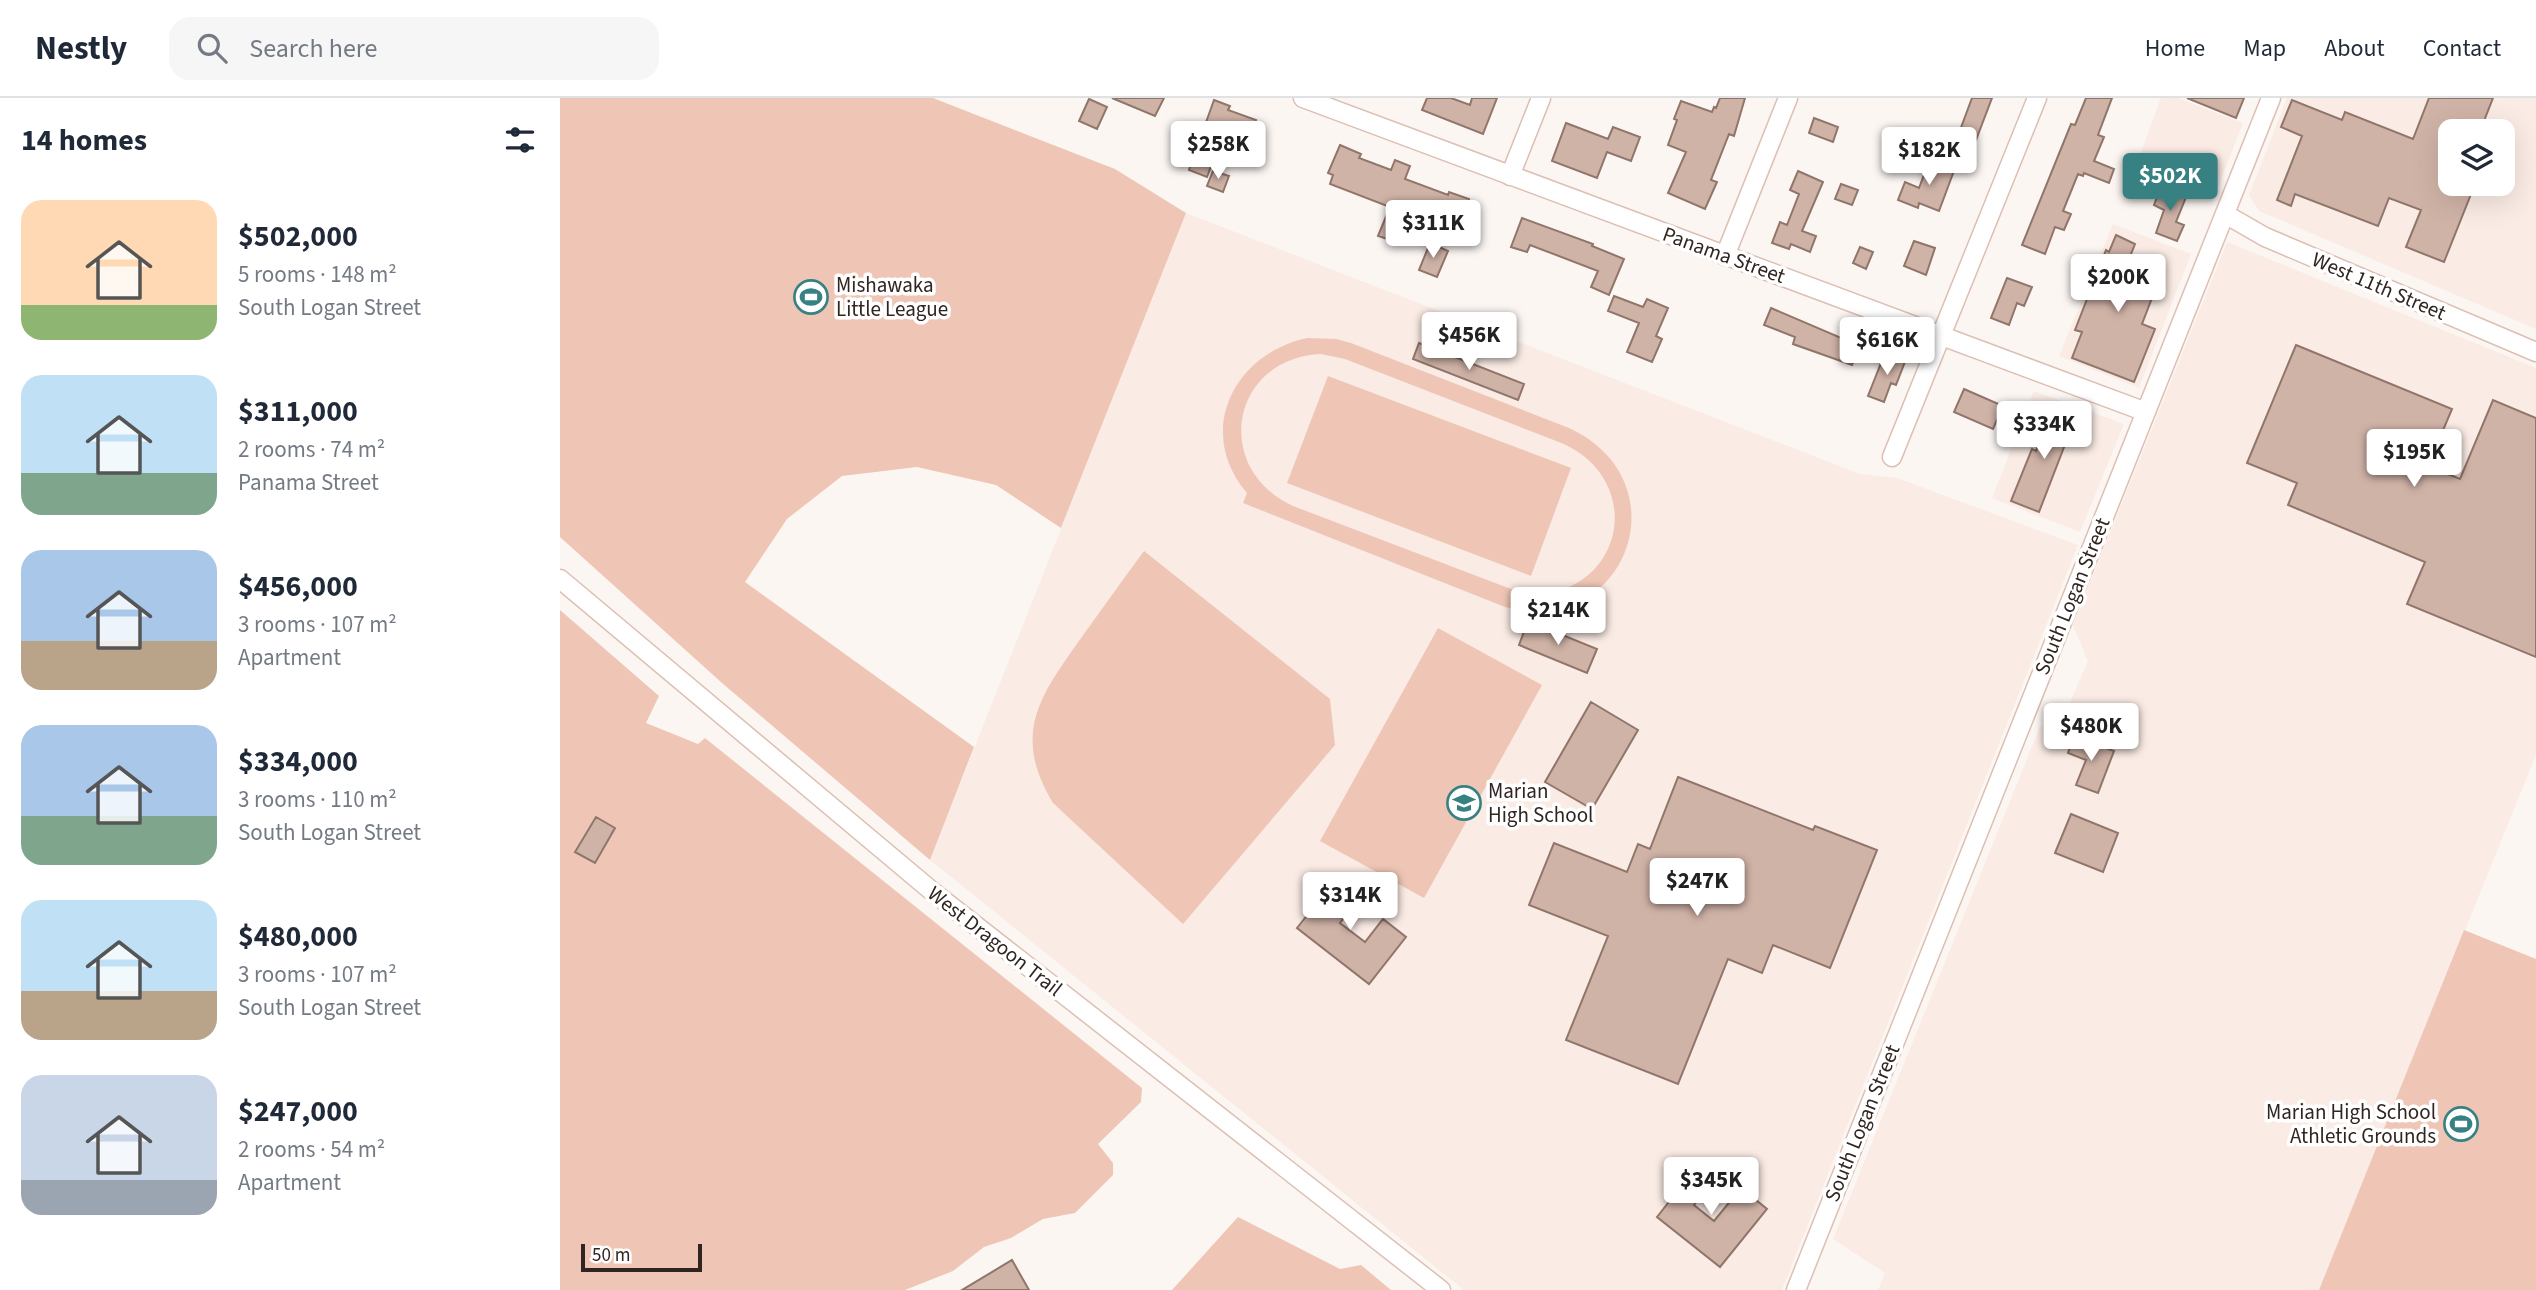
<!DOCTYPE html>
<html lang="en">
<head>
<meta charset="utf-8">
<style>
	body { margin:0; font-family:"Source Sans 3",sans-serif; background:#f6f6f7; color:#1f2937; height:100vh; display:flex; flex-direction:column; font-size:26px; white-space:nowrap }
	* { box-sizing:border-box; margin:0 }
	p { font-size:23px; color:#747a83 }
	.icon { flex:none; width:38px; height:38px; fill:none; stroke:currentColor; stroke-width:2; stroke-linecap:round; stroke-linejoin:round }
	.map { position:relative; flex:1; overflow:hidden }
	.drawer { display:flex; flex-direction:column; background:#fff; width:560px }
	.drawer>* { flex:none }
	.buttons { position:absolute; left:1878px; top:21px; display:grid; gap:14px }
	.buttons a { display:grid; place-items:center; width:77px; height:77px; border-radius:14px; background:#fff; box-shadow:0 7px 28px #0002; font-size:35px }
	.scale { position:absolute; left:21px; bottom:18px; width:121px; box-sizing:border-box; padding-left:7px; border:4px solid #302520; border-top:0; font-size:19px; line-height:24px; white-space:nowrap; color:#302520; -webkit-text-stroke:5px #fff; paint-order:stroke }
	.price { position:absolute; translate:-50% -60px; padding:0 16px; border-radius:7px; background:#fff; color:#222; font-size:23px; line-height:46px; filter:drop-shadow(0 2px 4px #0008) }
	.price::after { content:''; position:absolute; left:50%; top:42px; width:21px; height:16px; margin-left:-10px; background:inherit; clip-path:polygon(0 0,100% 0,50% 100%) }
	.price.active { background:#388183; color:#fff }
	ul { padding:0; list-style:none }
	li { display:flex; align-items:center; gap:21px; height:175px; padding:0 21px }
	li span { display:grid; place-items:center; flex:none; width:196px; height:140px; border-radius:21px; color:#555 }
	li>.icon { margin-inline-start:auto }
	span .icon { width:84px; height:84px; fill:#fffc; stroke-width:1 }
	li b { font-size:30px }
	h2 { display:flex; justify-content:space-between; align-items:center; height:84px; padding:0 21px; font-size:30px }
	header { display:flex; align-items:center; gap:42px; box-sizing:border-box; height:98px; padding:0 35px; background:#fff; border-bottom:2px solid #e0e1e3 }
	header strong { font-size:33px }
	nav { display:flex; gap:38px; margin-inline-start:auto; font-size:24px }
	.search { width:490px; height:63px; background:#f6f6f7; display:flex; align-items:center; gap:18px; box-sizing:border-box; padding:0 24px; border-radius:21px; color:#747a83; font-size:26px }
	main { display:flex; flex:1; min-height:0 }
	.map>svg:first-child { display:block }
	.built { fill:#faebe4; fill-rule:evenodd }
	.green { fill:#efc6b5; fill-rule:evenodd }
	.building { fill:#d0b3a7; stroke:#90756a; stroke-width:2 }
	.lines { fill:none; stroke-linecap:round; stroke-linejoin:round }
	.minor-casing { stroke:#ddbfb3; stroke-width:21 }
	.minor { stroke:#fff; stroke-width:18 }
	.labels { text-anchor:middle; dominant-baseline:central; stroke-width:7; stroke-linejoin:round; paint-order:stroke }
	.street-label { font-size:21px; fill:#302520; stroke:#fff }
	.poi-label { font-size:21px; fill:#302520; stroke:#fff; text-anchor:start }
</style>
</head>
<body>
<header>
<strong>Nestly</strong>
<div class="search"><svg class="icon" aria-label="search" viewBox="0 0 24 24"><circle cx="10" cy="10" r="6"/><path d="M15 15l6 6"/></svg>Search here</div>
<nav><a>Home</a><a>Map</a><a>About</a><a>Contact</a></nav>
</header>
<main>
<section class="drawer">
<h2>14 homes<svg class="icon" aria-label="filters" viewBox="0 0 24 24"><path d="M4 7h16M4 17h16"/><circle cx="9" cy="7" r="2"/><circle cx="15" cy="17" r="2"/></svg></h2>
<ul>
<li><span style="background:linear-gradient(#ffd9b3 75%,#8fb573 0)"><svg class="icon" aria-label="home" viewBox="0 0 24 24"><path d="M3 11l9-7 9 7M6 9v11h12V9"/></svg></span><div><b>$502,000</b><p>5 rooms · 148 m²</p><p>South Logan Street</p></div></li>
<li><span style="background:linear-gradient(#bfe0f5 70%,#7fa58c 0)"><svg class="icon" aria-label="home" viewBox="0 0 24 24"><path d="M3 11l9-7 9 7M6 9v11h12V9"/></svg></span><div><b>$311,000</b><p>2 rooms · 74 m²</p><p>Panama Street</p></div></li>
<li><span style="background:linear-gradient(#a9c7e8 65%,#b9a48a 0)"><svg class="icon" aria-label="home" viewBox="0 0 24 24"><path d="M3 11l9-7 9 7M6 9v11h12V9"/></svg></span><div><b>$456,000</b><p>3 rooms · 107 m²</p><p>Apartment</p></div></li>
<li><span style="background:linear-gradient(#a9c7e8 65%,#7fa58c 0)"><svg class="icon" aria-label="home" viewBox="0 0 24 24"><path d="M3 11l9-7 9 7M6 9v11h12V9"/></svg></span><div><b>$334,000</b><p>3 rooms · 110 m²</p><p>South Logan Street</p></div></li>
<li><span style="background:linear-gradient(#bfe0f5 65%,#b9a48a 0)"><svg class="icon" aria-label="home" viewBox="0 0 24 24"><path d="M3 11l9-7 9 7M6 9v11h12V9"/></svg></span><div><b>$480,000</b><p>3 rooms · 107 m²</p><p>South Logan Street</p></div></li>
<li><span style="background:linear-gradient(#c9d6e8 75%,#9aa5b1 0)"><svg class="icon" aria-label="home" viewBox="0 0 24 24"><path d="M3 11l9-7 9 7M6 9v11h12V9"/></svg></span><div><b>$247,000</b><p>2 rooms · 54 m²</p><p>Apartment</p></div></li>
</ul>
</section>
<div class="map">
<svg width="1976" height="1192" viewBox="0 0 1976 1192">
	<rect width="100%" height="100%" fill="#fcf6f3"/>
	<path class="built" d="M1601,0H1618L1683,25L1652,104L1574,73Z
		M1727,0H1976V231L1699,113L1689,97ZM1890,33H1942V86H1890Z
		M626,115L1300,376L1337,380L1518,447L1222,1192H904L370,762Z
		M1553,126L1631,156L1579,290L1499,258Z
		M1667,144L1976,270V657L1759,1192H1318L1325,1175L1273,1141L1480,629L1505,616L1528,563L1513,527Z
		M1474,293L1564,326L1520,434L1432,400Z"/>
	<path class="green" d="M0,0H373L555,71L626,115L501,430L436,387L357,369L282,378L227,421L185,484L414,649L370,762L162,585L0,439Z
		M747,240L776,241L791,245L1009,330C1124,383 1067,541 945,509L683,405L687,395C635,334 673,256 747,240ZM761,256L785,261L1004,346C1090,387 1060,503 964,496L733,408C651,370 671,260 761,256Z
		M768,278L1011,370L971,478L727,385Z
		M584,453L770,601L775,647L623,826L493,705C450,634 482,595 524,536C544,508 564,480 584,453Z
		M0,512L99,598L86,625L138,646L145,640L582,990L581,1004L538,1046L553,1065V1077L515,1115L483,1121L451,1140L424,1149L393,1173L345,1192H0Z
		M878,530L982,587L864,800L760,743Z
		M1904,832L1976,861V1192H1759Z
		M678,1119L780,1171L801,1167L831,1192H612Z"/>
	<path class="building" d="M552,0H604L595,18Z
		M867,0H891L910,7L912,0H937L923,36L862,12Z
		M1160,0H1185L1174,38L1169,36L1151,82L1157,84L1145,111L1108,95L1126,54L1108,47L1117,22L1114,21L1121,3L1152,14L1154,9L1156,10Z
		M1412,0H1432L1416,42L1399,35Z
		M1526,0H1552L1538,37L1544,39L1534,63L1554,71L1549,85L1524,75L1523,78L1518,76L1503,113L1511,116L1504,132L1495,129L1485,156L1462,147L1511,26L1515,27Z
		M1627,0H1684L1676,20Z
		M1869,0H1933L1920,33H1890V86H1915L1884,164L1846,149L1861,112L1829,100L1818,128L1735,96L1731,108L1717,102L1742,38L1721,29L1732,2L1782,22L1785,14L1853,41Z
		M529,1L547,9L537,31L519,23Z
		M654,2L670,8L668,12L696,22L685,51L661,42L647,79L629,72Z
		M1254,20L1278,29L1273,44L1249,35Z
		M1006,25L1048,41L1053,29L1080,39L1071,63L1047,54L1037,80L992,63Z
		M780,47L801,56L799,60L831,72L835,62L850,68L845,81L888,97L889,94L909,101L898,129L860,114L847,145L831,139L830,142L818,138L830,109L770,86L773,77L768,75Z
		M1370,61L1395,70L1379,113L1359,105L1358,110L1338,102L1345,84L1359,90Z
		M653,73L669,78L663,94L647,88Z
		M1238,73L1263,84L1242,133L1256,138L1250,154L1231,146L1229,151L1212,145L1220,124L1227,127L1239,96L1230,92Z
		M1281,86L1298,92L1292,107L1275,101Z
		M1601,89L1626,99L1616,124L1624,127L1617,143L1596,135L1604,112L1594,107Z
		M962,120L1033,146L1032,148L1064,161L1049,197L1031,189L1038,173L970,147L967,154L951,149Z
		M1556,137L1575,146L1569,161L1602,174L1582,226L1595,231L1574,284L1512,260L1522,234L1515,232L1546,152L1549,154Z
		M1354,143L1375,150L1366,177L1344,168Z
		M870,145L888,153L877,179L859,172Z
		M1300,149L1313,154L1306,171L1293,165Z
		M1447,180L1472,189L1464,208L1457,205L1449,227L1431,220Z
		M1054,198L1083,209L1087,201L1108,210L1096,238L1102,241L1092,264L1067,254L1079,225L1048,213Z
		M1211,210L1300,248L1292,267L1233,246L1235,239L1204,227Z
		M859,245L964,286L958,302L853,261Z
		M1736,247L1892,311L1868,368L1900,381L1933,302L1976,320V559L1847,506L1865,464L1728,407L1737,385L1687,365Z
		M1331,256L1346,261L1336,287L1331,285L1324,304L1308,298L1323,260L1328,262Z
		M1404,291L1443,308L1433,331L1394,314Z
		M1493,309L1516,318L1479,414L1451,403L1472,351L1476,353Z
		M968,523L1037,551L1027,575L959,547Z
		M1031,604L1078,632L1032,711L985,684Z
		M1514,638L1554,653L1538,695L1516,687L1526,662L1508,655Z
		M1118,679L1253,732L1255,728L1317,752L1270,870L1213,847L1202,875L1168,861L1118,986L1006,942L1048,838L969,807L994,745L1067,774L1078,746L1090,751Z
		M1511,716L1558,735L1543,774L1495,755Z
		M36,719L55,730L35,765L15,754Z
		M789,778L806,791L780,825L805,844L823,821L846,839L809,886L737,830L773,785L779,790Z
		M1142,1062L1159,1075L1134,1107L1154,1123L1181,1090L1207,1111L1160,1169L1097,1119Z
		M452,1162L469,1192H402Z"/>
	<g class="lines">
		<g class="minor-casing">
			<path id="minor" d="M743,0L1586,314
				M950,78L981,0
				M1665,116L1705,139L1976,254
				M1165,158L1228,0
				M1332,359L1477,0
				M0,481L373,794L881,1192
				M1236,1192L1711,0"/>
		</g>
		<use href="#minor" class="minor"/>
	</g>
	<defs>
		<g id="stadium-ring" transform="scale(1.75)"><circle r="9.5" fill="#fff" stroke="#388183" stroke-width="1.5"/><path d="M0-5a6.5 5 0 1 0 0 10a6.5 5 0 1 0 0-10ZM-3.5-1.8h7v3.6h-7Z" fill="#388183"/></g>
		<g id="school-ring" transform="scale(1.75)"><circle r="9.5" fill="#fff" stroke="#388183" stroke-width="1.5"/><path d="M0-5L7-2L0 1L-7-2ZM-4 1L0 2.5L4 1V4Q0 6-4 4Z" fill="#388183"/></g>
	</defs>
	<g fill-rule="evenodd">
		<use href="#stadium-ring" x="251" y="199"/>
		<use href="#school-ring" x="904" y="705"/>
		<use href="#stadium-ring" x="1901" y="1026"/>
	</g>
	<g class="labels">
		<g class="street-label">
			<text transform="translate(1164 157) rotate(20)">Panama Street</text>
			<text transform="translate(1819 188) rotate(23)">West 11th Street</text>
			<text transform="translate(1512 498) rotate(-68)">South Logan Street</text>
			<text transform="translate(435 843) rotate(38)">West Dragoon Trail</text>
			<text transform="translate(1302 1025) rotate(-68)">South Logan Street</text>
		</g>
		<g class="poi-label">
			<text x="276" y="187">Mishawaka<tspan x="276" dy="24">Little League</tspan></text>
			<text x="928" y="693">Marian<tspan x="928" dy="24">High School</tspan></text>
			<text x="1876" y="1014" text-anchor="end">Marian High School<tspan x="1876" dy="24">Athletic Grounds</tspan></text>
		</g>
	</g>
</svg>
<div class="buttons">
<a><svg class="icon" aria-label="layers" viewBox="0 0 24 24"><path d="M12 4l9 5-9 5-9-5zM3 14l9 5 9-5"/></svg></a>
</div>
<div class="scale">50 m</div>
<b class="price" style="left:658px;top:83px">$258K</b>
<b class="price" style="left:1369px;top:89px">$182K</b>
<b class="price active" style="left:1610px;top:115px">$502K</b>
<b class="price" style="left:873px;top:162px">$311K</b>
<b class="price" style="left:1558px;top:216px">$200K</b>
<b class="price" style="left:909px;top:274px">$456K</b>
<b class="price" style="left:1327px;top:279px">$616K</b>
<b class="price" style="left:1484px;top:363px">$334K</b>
<b class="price" style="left:1854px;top:391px">$195K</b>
<b class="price" style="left:998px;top:549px">$214K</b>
<b class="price" style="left:1531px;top:665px">$480K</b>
<b class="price" style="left:1137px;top:820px">$247K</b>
<b class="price" style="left:790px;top:834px">$314K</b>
<b class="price" style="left:1151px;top:1119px">$345K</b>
</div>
</main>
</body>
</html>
